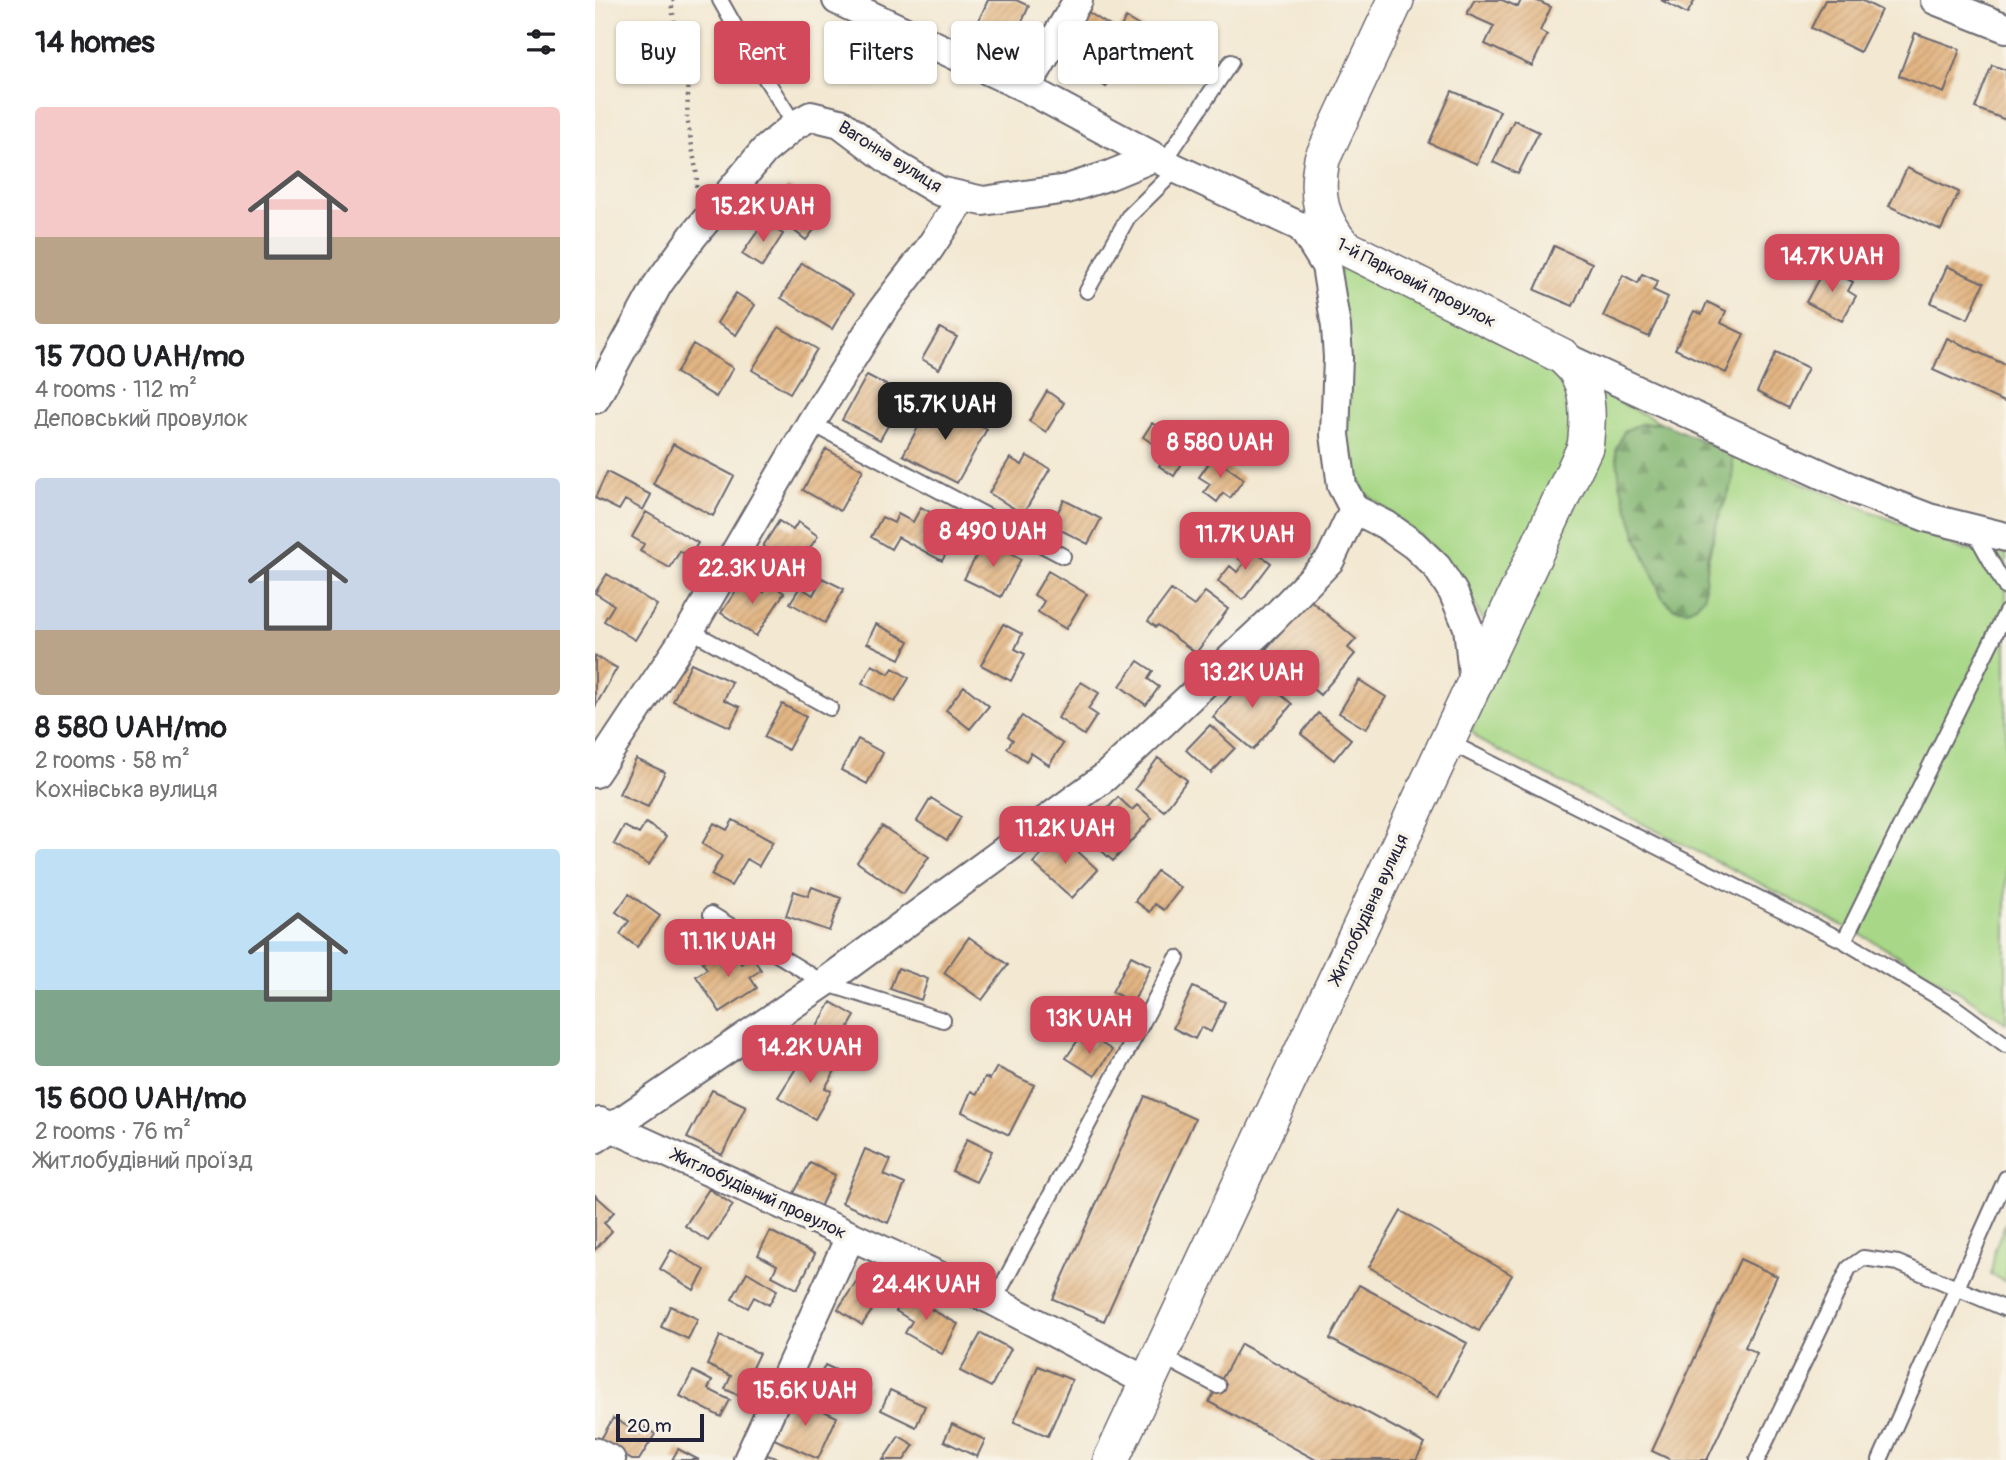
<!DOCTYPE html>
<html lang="en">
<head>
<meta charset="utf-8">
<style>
	body { margin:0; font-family:Pangolin,sans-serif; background:#f6f6f6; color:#202124; height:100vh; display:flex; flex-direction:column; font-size:26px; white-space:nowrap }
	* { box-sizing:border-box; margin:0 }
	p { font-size:23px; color:#757577 }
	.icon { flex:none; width:38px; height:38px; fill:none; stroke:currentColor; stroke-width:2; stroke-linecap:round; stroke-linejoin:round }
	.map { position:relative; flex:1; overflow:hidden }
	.details { display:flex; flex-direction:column; background:#fff; width:595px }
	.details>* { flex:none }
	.banner { position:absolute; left:21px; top:21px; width:665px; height:63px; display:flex; gap:14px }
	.scale { position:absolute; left:21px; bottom:18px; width:88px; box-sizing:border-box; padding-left:7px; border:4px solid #22223b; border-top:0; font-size:19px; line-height:24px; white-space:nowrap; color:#22223b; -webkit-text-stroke:5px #f7f3e8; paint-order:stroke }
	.price { position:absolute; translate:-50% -60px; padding:0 16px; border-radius:14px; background:#d1495b; color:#fff; font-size:23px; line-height:46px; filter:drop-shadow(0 2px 4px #0008) }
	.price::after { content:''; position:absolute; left:50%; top:42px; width:21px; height:16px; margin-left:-10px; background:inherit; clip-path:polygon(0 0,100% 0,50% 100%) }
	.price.active { background:#222; color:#fff }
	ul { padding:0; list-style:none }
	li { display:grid; align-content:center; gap:14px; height:371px; padding:0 35px }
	li span { display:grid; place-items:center; height:217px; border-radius:7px; color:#555 }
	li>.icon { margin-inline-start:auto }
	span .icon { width:126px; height:126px; fill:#fffc; stroke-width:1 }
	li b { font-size:30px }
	h2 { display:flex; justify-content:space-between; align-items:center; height:84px; padding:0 35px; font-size:30px }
	.chip { padding:0 24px; border-radius:7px; background:#fff; box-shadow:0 2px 5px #0004; font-size:24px; line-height:63px }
	.chip.active { background:#d1495b; color:#fff }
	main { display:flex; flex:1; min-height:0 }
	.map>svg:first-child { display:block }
	.grass { fill:#a8d887; stroke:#657d61; stroke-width:2 }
	.forest { fill:url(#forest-firs); stroke:#546d58; stroke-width:2 }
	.building { fill:url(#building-hatch) }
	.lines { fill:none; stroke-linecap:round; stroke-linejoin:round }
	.service-casing { stroke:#6b6770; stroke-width:18 }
	.minor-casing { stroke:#6b6770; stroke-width:32 }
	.tertiary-casing { stroke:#6b6770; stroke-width:38 }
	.path { stroke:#6b6770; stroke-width:4.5; stroke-dasharray:2 5; stroke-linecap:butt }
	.service { stroke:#fff; stroke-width:14 }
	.minor { stroke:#fff; stroke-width:28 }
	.tertiary { stroke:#fff; stroke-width:35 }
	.labels { text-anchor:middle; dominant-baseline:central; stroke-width:7; stroke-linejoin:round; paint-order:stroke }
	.street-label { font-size:18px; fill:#22223b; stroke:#f7f3e8 }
</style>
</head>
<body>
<main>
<section class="details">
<h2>14 homes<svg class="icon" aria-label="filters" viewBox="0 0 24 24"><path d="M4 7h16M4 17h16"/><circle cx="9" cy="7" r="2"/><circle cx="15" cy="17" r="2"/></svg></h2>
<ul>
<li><span style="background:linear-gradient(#f6c9c9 60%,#b9a48a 0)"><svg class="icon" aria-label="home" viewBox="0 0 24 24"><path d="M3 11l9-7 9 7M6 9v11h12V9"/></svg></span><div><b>15 700 UAH/mo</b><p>4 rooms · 112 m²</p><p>Деповський провулок</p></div></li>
<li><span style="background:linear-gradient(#c9d6e8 70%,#b9a48a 0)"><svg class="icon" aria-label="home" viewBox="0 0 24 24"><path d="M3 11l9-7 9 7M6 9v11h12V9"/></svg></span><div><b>8 580 UAH/mo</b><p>2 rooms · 58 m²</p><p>Кохнівська вулиця</p></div></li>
<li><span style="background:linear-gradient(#bfe0f5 65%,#7fa58c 0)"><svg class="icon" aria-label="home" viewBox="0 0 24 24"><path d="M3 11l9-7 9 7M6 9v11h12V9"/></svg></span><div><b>15 600 UAH/mo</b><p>2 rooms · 76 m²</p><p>Житлобудівний проїзд</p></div></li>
</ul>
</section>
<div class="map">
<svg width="1411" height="1460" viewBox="0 0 1411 1460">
	<defs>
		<pattern id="forest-firs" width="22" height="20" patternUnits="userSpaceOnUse" patternTransform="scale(1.75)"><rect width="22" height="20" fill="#86b874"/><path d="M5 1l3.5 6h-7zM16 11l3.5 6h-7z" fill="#6d9560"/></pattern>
		<pattern id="building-hatch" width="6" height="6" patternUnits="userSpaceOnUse" patternTransform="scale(1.75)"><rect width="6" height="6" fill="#e2b583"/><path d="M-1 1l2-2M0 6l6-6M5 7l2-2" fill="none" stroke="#c29b72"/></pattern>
	</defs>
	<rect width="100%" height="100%" fill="#f7f3e8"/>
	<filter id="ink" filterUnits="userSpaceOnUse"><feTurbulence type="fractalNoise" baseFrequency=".0143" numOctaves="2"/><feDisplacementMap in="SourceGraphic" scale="14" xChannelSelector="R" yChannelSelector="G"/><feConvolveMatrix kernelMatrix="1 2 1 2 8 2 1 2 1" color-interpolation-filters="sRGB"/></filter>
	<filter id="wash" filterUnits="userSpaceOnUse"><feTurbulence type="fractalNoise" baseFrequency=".00686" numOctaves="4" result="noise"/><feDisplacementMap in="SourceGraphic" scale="28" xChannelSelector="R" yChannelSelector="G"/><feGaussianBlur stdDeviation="1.57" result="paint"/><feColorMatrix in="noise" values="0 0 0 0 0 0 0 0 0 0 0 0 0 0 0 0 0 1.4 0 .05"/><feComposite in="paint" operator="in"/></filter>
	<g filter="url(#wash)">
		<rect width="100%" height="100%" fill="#f3e8d2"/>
		<path class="grass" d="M748,268L808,288L961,371L1067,423L1045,424L1025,483L1043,540L1067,597L1109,577L1122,522L1138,481V454L1369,550L1411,553V1023L1363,991L1274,939L887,742L876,731L895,682L889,621L854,566L832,542L769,492L749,445L741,275Z
			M1411,1222V1282L1396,1275L1400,1248Z"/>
		<path class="forest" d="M1067,423L1138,454V481L1122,522L1112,559L1109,597L1101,606L1092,610L1078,608L1067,597L1043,540L1025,483L1021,450L1029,431L1045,424Z"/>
		<g id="blocks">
			<path class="building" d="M393,0H421L434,6L419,40L382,24Z
				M879,0H907L923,7L926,0H940L956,7L945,31L952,35L937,66L890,44L899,26L872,14Z
				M1066,0H1100L1092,14Z
				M1230,0H1266L1286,10L1265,52L1216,28Z
				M493,12L523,31L531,18L556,33L546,49L539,44L511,87L475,64L494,35L483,28Z
				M1320,33L1365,49L1349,93L1304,76Z
				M1397,65L1411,70V120L1380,108Z
				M857,91L905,111L882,164L834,143Z
				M919,120L944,132L923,174L898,162Z
				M1312,168L1364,192L1346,230L1294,206Z
				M193,186L209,199L201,209L222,226L211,240L174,211Z
				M169,222L188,234L167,267L147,254Z
				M959,246L997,263L978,306L940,290Z
				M207,263L258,294L237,329L186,298Z
				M1352,266L1389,283L1373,319L1336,303Z
				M1230,267L1258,282L1253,291L1261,296L1247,321L1211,302Z
				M1047,274L1063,281L1058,290L1073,297L1054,337L1008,316L1028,275L1043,283Z
				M141,293L160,305L141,335L122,323Z
				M1112,302L1131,311L1126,323L1149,334L1131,373L1080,349L1099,311L1107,314Z
				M184,327L222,349L195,393L157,370Z
				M345,328L362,337L344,369L327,359Z
				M1352,338L1411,365V403L1338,370Z
				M98,344L138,368L121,397L81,373Z
				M1181,352L1213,368L1193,408L1162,392Z
				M272,375L310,395L285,440L247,420Z
				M452,391L469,403L451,432L434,421Z
				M338,400L392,429L362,483L308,455Z
				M557,423L597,448L579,476L564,466L572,453L548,437Z
				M78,444L139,476L118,516L58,484Z
				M231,449L268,470L245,511L208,490Z
				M432,456L455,469L428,514L394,493L415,458L427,465Z
				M618,457L649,479L635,498L628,493L622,502L609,492L615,484L604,477Z
				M12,472L56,495L48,510L30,500L24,510L0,498Z
				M469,500L506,519L493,544L456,525Z
				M326,507L365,529L347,561L303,537L296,549L276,537L287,517L299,523L303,514L318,522Z
				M51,512L103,543L94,557L85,551L75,568L45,551L49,544L37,537Z
				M184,521L198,530L203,522L223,536L201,568L168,546Z
				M390,540L426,559L406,597L369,579Z
				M650,543L676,563L648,600L623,581L635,566L642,572L649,563L641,556Z
				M453,571L492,594L471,629L443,612L449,601L439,595Z
				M12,574L62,605L40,640L9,621L19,605L0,593Z
				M227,578L249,589L230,623L195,603L205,587L218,595Z
				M149,579L169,592L175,583L189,593L161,636L126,613Z
				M576,590L599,606L610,592L633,609L601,653L563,625L561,627L553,621Z
				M714,599L761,639L753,648L760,654L725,695L671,649Z
				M281,624L314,641L305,659L272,643Z
				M408,624L427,634L420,649L430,654L416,681L386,665Z
				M0,656L22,668L0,707Z
				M543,661L558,671L553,679L564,687L551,705L525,686Z
				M96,663L137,682L129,700L145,707L135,727L78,701Z
				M277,665L294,674L298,668L314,678L300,702L267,683Z
				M657,670L697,704L658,750L618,717Z
				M764,680L791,697L771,729L744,713Z
				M486,682L504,693L493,709L502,715L489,735L463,718Z
				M369,686L394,706L375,729L351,710Z
				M187,704L211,717L193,750L169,737Z
				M723,713L756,739L739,760L706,734Z
				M427,716L468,744L454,765L436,753L431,761L412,748L418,740L413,736Z
				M615,725L640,748L616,773L591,750Z
				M263,739L288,753L272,784L246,770Z
				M563,758L592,780L569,811L540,789Z
				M41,759L70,772L53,807L24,794Z
				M523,797L537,810L542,805L557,818L518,861L489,835Z
				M336,798L366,817L352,840L322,821Z
				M138,820L178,842L164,866L152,859L136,886L116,875L127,856L107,844L119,823L132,830Z
				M51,823L72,836L54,865L19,844L29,826L44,834Z
				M287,826L334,857L308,894L262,862Z
				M464,834L503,870L477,898L438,863Z
				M562,871L586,888L569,910L560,904L555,912L540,901Z
				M217,887L246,898L234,931L191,916L199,891L213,896Z
				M34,894L65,916L42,947L25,934L34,921L21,912Z
				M374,937L413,965L387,1000L349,973Z
				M123,952L128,959L139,952L146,964L157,957L166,970L155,977L162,988L125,1012L101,976L112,969L107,962Z
				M536,956L556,966L538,1003L517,992Z
				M303,968L333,979L326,1000L295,989Z
				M598,987L630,1002L616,1032L606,1027L600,1039L578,1028Z
				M236,1002L260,1016L250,1033L272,1046L262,1063L216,1037Z
				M483,1040L495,1047L501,1040L517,1050L500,1076L471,1058Z
				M210,1054L222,1061L226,1054L244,1064L230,1088L236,1091L220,1119L183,1097Z
				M402,1067L439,1085L414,1135L367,1112L376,1091L382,1094L390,1077L395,1079Z
				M117,1090L151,1106L127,1155L92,1138Z
				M550,1096L600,1119L509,1321L458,1299Z
				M372,1139L397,1151L381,1182L357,1171Z
				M270,1149L296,1160L289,1175L310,1184L293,1223L247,1203Z
				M215,1163L240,1175L225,1207L199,1193Z
				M114,1189L138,1205L113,1241L90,1226Z
				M0,1195L19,1212L9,1223L17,1231L0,1250Z
				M806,1211L917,1275L884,1331L774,1267Z
				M175,1231L220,1254L202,1289L177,1276L182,1265L163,1255Z
				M76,1250L110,1270L99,1290L65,1269Z
				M1145,1259L1182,1276L1150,1347L1162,1353L1112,1460H1076L1057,1451Z
				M152,1272L182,1290L174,1305L159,1297L153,1308L137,1299Z
				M266,1275L290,1291L267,1325L243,1309Z
				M764,1285L872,1343L843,1397L735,1339Z
				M315,1287L333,1297L328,1305L363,1324L347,1354L310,1333L317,1321L301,1311Z
				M75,1306L103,1319L93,1339L66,1327Z
				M386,1333L416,1349L396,1387L365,1371Z
				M125,1336L164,1353L154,1374L170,1382L160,1403L130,1389L136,1376L112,1365Z
				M646,1344L830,1444L821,1460H721L614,1402Z
				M230,1365L275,1386L265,1407L220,1385Z
				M443,1366L477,1380L453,1436L419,1422Z
				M98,1371L117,1381L113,1389L135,1400L126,1417L85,1396Z
				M295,1390L330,1406L321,1427L286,1410Z
				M198,1397L242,1417L223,1459L179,1439Z
				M18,1418L37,1429L41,1422L60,1434L44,1460H37L5,1441Z
				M357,1424L390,1440L382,1457L349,1441Z
				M304,1436L319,1445L309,1460H288Z
				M83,1449L104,1460H77Z
				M172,1455L187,1460H170Z"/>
		</g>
	</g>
	<g filter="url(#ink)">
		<use href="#blocks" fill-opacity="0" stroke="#6b6770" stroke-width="2"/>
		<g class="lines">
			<g class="service-casing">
				<path id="service" d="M125,0L160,62L200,125
					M569,162L636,62
					M492,291L533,217L582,169
					M216,423L468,556
					M1379,531L1411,588
					M95,630L235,708
					M852,741L1249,941L1358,1006L1411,1045
					M116,914L229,983L348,1020
					M1249,941L1411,612
					M399,1301L582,958
					M565,1355L623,1386
					M1162,1460L1254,1268L1268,1258L1303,1263L1411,1309
					M1285,1460L1411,1178"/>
			</g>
			<g class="minor-casing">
				<path id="minor" d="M242,0L431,88L582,169L749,247
					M1340,0L1411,28
					M431,88L483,0
					M706,226L731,266L741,327L743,358L740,435L747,486L759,509L791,525L819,545L842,567L858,592L873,627L879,684
					M967,356L1261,490L1334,518L1411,537
					M0,399L63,284L98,236L169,151L200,125L216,116L245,123L302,166L344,191L388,201L472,189L515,175L559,157
					M0,773L95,630L216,423L288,309L334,249L368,197
					M5,1122L399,1301L553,1382
					M0,1139L229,983L510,777L677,620L735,560L759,509
					M0,1452L16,1460
					M153,1460L255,1237"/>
			</g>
			<g class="tertiary-casing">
				<path id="tertiary" d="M516,1460L990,447C993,424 995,394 982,373C979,367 972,361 967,356L749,247C725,219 720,195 727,159L801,0"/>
			</g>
			<path class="path" d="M78,0L76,2L80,26L94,73L92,117L102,176L101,188"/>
			<use href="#service" class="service"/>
			<use href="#minor" class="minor"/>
			<use href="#tertiary" class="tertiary"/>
		</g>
	</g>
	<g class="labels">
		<g class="street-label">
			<text transform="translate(295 157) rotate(32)">Вагонна вулиця</text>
			<text transform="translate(821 283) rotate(27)">1-й Парковий провулок</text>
			<text transform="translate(774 909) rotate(-65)">Житлобудівна вулиця</text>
			<text transform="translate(164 1194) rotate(25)">Житлобудівний провулок</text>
		</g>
	</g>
</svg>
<div class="scale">20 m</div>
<b class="price" style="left:168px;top:244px">15.2K UAH</b>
<b class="price" style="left:1237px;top:294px">14.7K UAH</b>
<b class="price active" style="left:350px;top:442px">15.7K UAH</b>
<b class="price" style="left:625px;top:480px">8 580 UAH</b>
<b class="price" style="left:398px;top:569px">8 490 UAH</b>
<b class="price" style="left:650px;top:572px">11.7K UAH</b>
<b class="price" style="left:157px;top:606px">22.3K UAH</b>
<b class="price" style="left:657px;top:710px">13.2K UAH</b>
<b class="price" style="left:470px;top:866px">11.2K UAH</b>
<b class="price" style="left:133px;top:979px">11.1K UAH</b>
<b class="price" style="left:494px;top:1056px">13K UAH</b>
<b class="price" style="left:215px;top:1085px">14.2K UAH</b>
<b class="price" style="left:331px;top:1322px">24.4K UAH</b>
<b class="price" style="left:210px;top:1428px">15.6K UAH</b>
<div class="banner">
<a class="chip">Buy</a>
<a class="chip active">Rent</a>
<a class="chip">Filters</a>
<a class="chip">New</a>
<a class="chip">Apartment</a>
</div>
</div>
</main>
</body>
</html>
